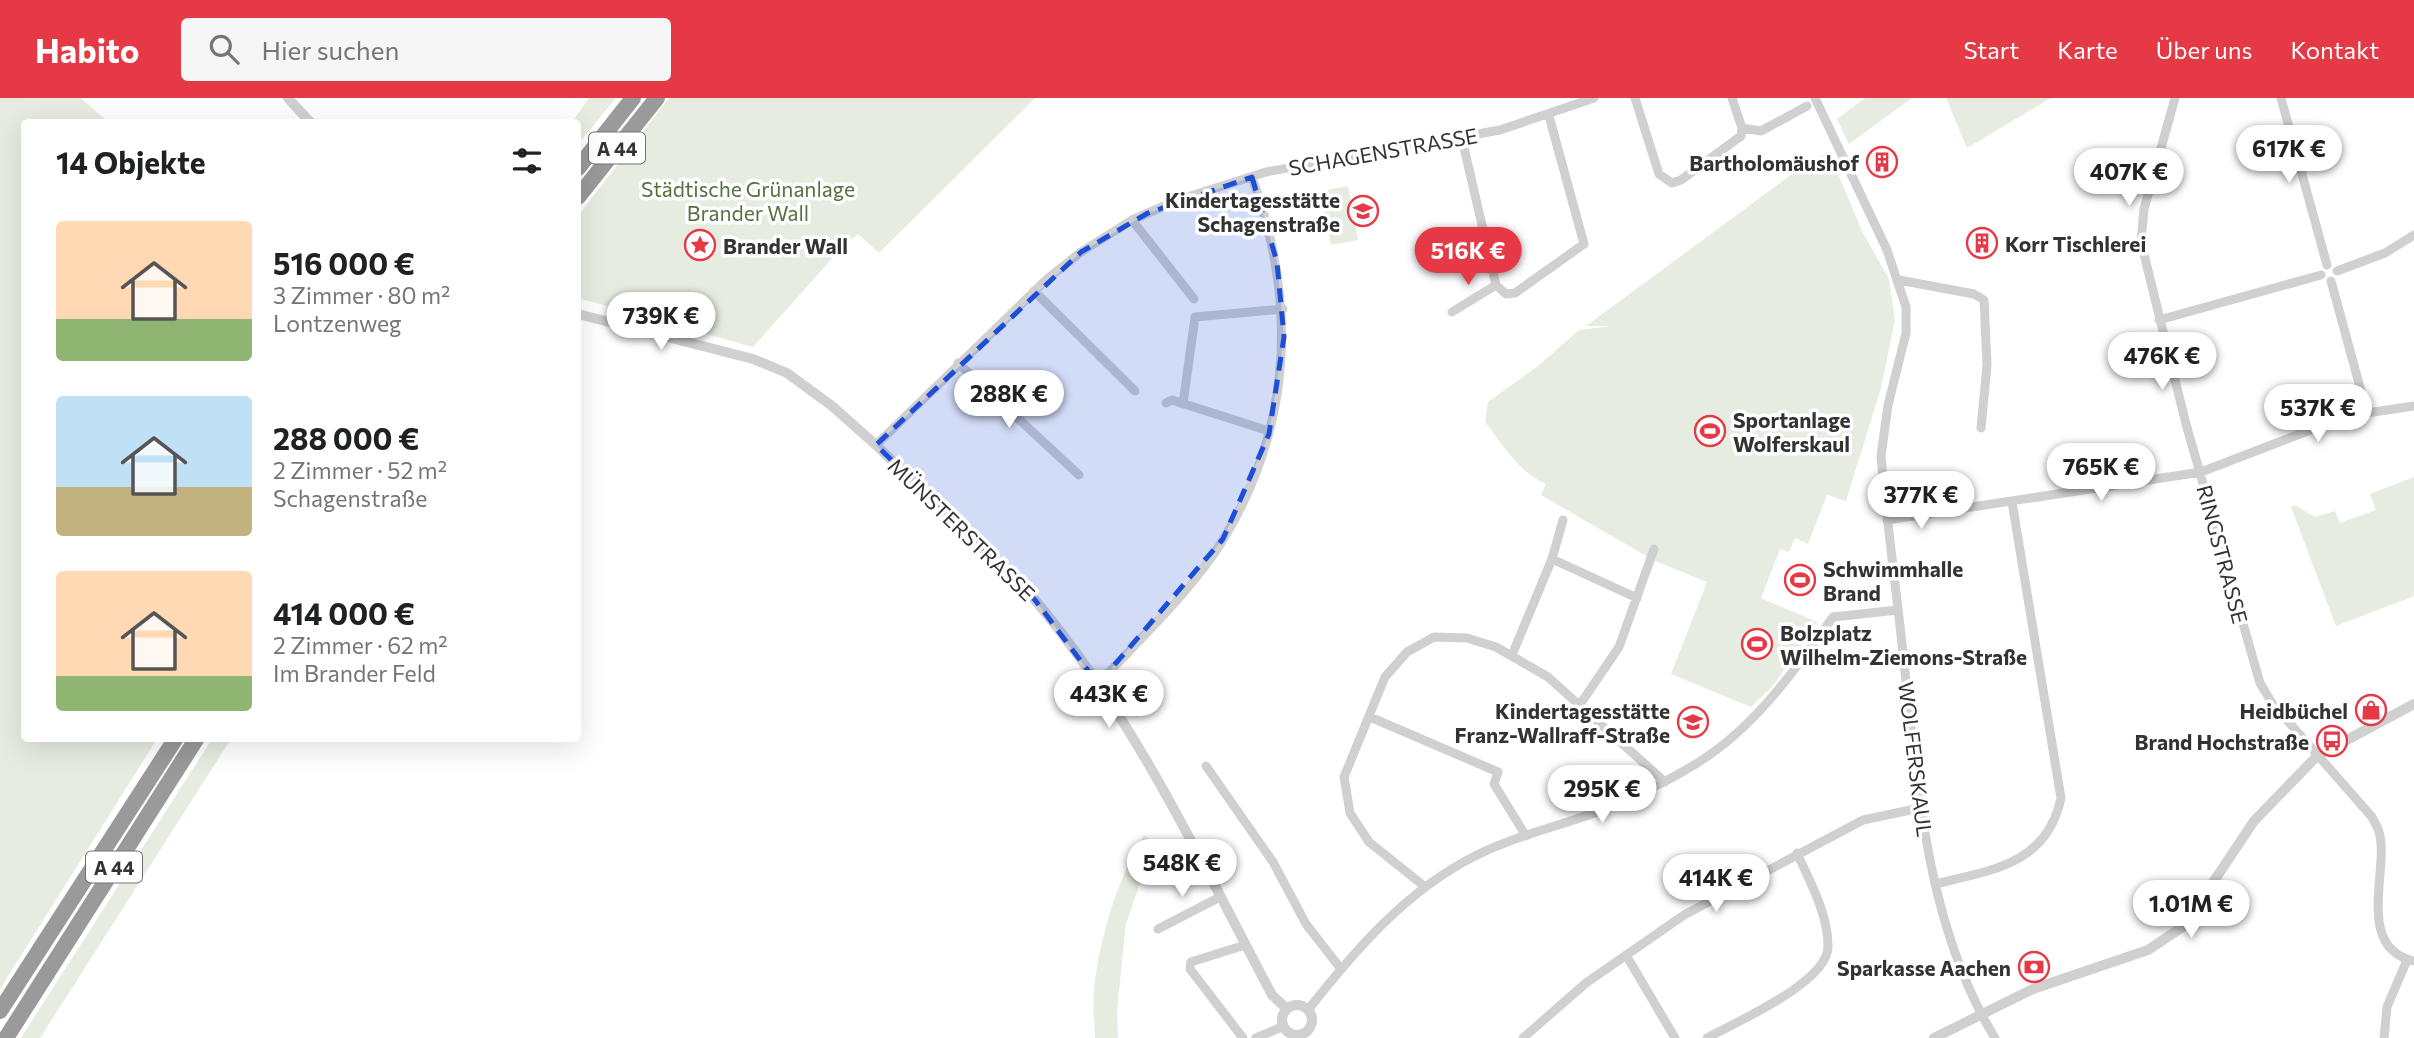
<!DOCTYPE html>
<html lang="de">
<head>
<meta charset="utf-8">
<style>
	body { margin:0; font-family:Commissioner,sans-serif; background:#f6f6f6; color:#202124; height:100vh; display:flex; flex-direction:column; font-size:26px; white-space:nowrap }
	* { box-sizing:border-box; margin:0 }
	p { font-size:23px; color:#757577 }
	.icon { flex:none; width:38px; height:38px; fill:none; stroke:currentColor; stroke-width:2; stroke-linecap:round; stroke-linejoin:round }
	.map { position:relative; flex:1; overflow:hidden }
	.drawer { position:absolute; left:21px; top:21px; width:560px; height:623px; display:flex; flex-direction:column; background:#fff; border-radius:7px; box-shadow:0 7px 28px #0002 }
	.drawer>* { flex:none }
	.price { position:absolute; translate:-50% -60px; padding:0 16px; border-radius:24px; background:#fff; color:#222; font-size:23px; line-height:46px; filter:drop-shadow(0 2px 4px #0008) }
	.price::after { content:''; position:absolute; left:50%; top:42px; width:21px; height:16px; margin-left:-10px; background:inherit; clip-path:polygon(0 0,100% 0,50% 100%) }
	.price.active { background:#e63946; color:#fff }
	ul { padding:0; list-style:none }
	li { display:flex; align-items:center; gap:21px; height:175px; padding:0 35px }
	li span { display:grid; place-items:center; flex:none; width:196px; height:140px; border-radius:7px; color:#555 }
	li>.icon { margin-inline-start:auto }
	span .icon { width:84px; height:84px; fill:#fffc; stroke-width:1 }
	li b { font-size:30px }
	h2 { display:flex; justify-content:space-between; align-items:center; height:84px; padding:0 35px; font-size:30px }
	header { display:flex; align-items:center; gap:42px; box-sizing:border-box; height:98px; padding:0 35px; background:#e63946; color:#fff }
	header strong { font-size:33px }
	nav { display:flex; gap:38px; margin-inline-start:auto; font-size:24px }
	.search { width:490px; height:63px; background:#f6f6f6; display:flex; align-items:center; gap:18px; box-sizing:border-box; padding:0 24px; border-radius:7px; color:#757577; font-size:26px }
	.map>svg:first-child { display:block }
	.green { fill:#e6ecdf }
	.lines { fill:none; stroke-linecap:round; stroke-linejoin:round }
	.minor { stroke:#d0d0d0; stroke-width:9 }
	.tertiary { stroke:#d0d0d0; stroke-width:10 }
	.motorway { stroke:#9a9a9a; stroke-width:16 }
	.marked { fill:#1d4ed8; fill-opacity:0.2; stroke:#1d4ed8; stroke-width:5; stroke-dasharray:14 9; stroke-linejoin:round }
	.labels { text-anchor:middle; dominant-baseline:central; stroke-width:7; stroke-linejoin:round; paint-order:stroke }
	.shield { fill:#fff; stroke:#707070; stroke-width:2 }
	.shield-label { font-size:19px; font-weight:bold; fill:#333 }
	.street-label { font-size:21px; fill:#333; stroke:#fff }
	.poi-label { font-size:21px; font-weight:bold; fill:#333; stroke:#fff; text-anchor:end }
	.park-label { font-size:21px; fill:#56703f; stroke:#fff }
</style>
</head>
<body>
<header>
<strong>Habito</strong>
<div class="search"><svg class="icon" aria-label="search" viewBox="0 0 24 24"><circle cx="10" cy="10" r="6"/><path d="M15 15l6 6"/></svg>Hier suchen</div>
<nav><a>Start</a><a>Karte</a><a>Über uns</a><a>Kontakt</a></nav>
</header>
<div class="map">
<svg width="2414" height="940" viewBox="0 0 2414 940">
	<rect width="100%" height="100%" fill="#fff"/>
	<path class="green" d="M0,0H81L108,24H24V640L157,641L0,891Z
		M589,0H616L578,46V24H572Z
		M669,0H1035L879,155L858,136L844,147L753,249L578,200V118Z
		M1865,0H1912L1849,46L1837,21Z
		M1946,0H2051L1967,50Z
		M1829,54L1862,133L1889,181L1895,222L1881,290L1846,403L1827,397L1808,446L1795,440L1789,454L1780,451L1761,500L1817,524L1773,588L1751,609L1671,576L1707,484L1655,463L1541,397L1546,386C1520,376 1502,346 1485,324L1488,304L1538,268L1579,232L1612,228H1586L1810,63Z
		M1348,88L1358,142L1331,147L1320,93Z
		M2414,379V498L2336,528L2291,409L2295,407L2315,419L2335,413L2340,425L2376,412L2370,396Z
		M212,641H231L40,940H21Z
		M1144,737L1154,744L1126,826L1117,911L1118,940H1095C1095,924 1092,907 1094,891C1100,839 1117,782 1144,737Z"/>
	<g class="lines">
		<path class="minor" d="M1635,0L1659,76L1672,85L1681,82L1741,38L1742,30L1732,0
			M1815,0L1887,152L1906,209V235L1888,307L1881,358C1887,427 1897,496 1904,565C1918,691 1927,829 1995,940
			M2175,0L2144,111L2141,144L2186,326L2260,585L2272,605L2372,719C2374,724 2378,729 2379,734C2390,769 2354,850 2414,863
			M2281,0L2327,167
			M1742,30L1761,33L1807,8
			M1462,41L1496,187L1506,196L1515,195L1584,146L1549,18
			M1132,122L1194,201
			M2337,173L2385,155L2414,137
			M1899,182L1974,196L1984,202L1987,267L1981,330
			M2331,183L2367,315
			M1034,193L1135,293
			M1452,214L1496,187
			M2159,222L2321,177
			M958,265L1079,377
			M1166,305L1172,302L1269,333
			M1183,306L1195,219L1283,211
			M876,347L1047,181L1081,154L1132,122L1178,102L1266,74L1500,32L1594,0
			M1887,422L2201,374L2347,318L2414,308
			M1552,461L1637,500
			M1512,557L1552,461L1563,422
			M1098,586C1138,543 1193,491 1223,442C1293,326 1297,204 1252,79
			M1581,605L1619,549L1654,451
			M1370,619L1498,674L1494,686L1526,738
			M1206,668L1273,764L1306,826L1341,871
			M1935,786C1993,772 2047,766 2061,700L2012,404
			M1424,788L1369,744L1350,715L1344,679L1385,579L1407,554L1434,539L1467,540L1496,549L1548,579L1665,684
			M1158,831L1220,799
			M1626,857L1675,940
			M1308,912C1355,852 1407,792 1475,758C1518,736 1566,727 1610,709C1643,695 1675,680 1705,660C1758,625 1796,570 1833,519L1898,512
			M1243,940L1190,871L1191,864L1245,847
			M1256,940L1284,928
			M1523,940L1586,885L1684,817L1863,722L1920,710
			M1707,940C1736,924 1829,884 1828,848C1828,816 1810,784 1797,755
			M2384,940L2387,909L2407,862"/>
		<path class="tertiary" d="M288,0L310,24
			M578,216L753,261L787,275L832,308L876,347L1035,502C1135,621 1200,761 1272,897L1287,911
			M1282 922a15 15 0 1 1 30 0a15 15 0 1 1-30 0Z
			M1934,940L2033,891L2148,852L2184,828L2254,723L2317,658L2414,606"/>
		<path class="motorway" d="M578,70L633,0
			M578,99L657,0
			M0,913L176,640
			M6,940L197,640"/>
	</g>
	<path class="marked" d="M1252,79L1277,164L1284,239L1269,336L1223,441L1098,586L1035,502L876,347L1081,154L1148,115Z"/>
	<defs>
		<g id="building-ring" transform="scale(1.575)"><circle r="9.5" fill="#fff" stroke="#e63946" stroke-width="1.5"/><path d="M-4-6H4V6H1V3H-1V6H-4ZM-2.5-4.3h1.7v1.8h-1.7ZM.8-4.3h1.7v1.8H.8ZM-2.5-1h1.7V.8h-1.7ZM.8-1h1.7V.8H.8Z" fill="#e63946"/></g>
		<g id="school-ring" transform="scale(1.575)"><circle r="9.5" fill="#fff" stroke="#e63946" stroke-width="1.5"/><path d="M0-5L7-2L0 1L-7-2ZM-4 1L0 2.5L4 1V4Q0 6-4 4Z" fill="#e63946"/></g>
		<g id="sight-ring" transform="scale(1.575)"><circle r="9.5" fill="#fff" stroke="#e63946" stroke-width="1.5"/><path d="M0-6L1.8-2.2L6-1.7L2.9 1.2L3.7 5.4L0 3.3L-3.7 5.4L-2.9 1.2L-6-1.7L-1.8-2.2Z" fill="#e63946"/></g>
		<g id="stadium-ring" transform="scale(1.575)"><circle r="9.5" fill="#fff" stroke="#e63946" stroke-width="1.5"/><path d="M0-5a6.5 5 0 1 0 0 10a6.5 5 0 1 0 0-10ZM-3.5-1.8h7v3.6h-7Z" fill="#e63946"/></g>
		<g id="shop-ring" transform="scale(1.575)"><circle r="9.5" fill="#fff" stroke="#e63946" stroke-width="1.5"/><path d="M-5-2.5h2.3a2.7 3.5 0 0 1 5.4 0H5L5.5 6h-11ZM-1.5-2.5h3a1.5 2.3 0 0 0-3 0Z" fill="#e63946"/></g>
		<g id="bus-ring" transform="scale(1.575)"><circle r="9.5" fill="#fff" stroke="#e63946" stroke-width="1.5"/><path d="M-5-6H5V4H4V6H2V4H-2V6H-4V4H-5ZM-3.5-4V0h7V-4ZM-3.5 1.2v1.5H-2V1.2ZM2 1.2v1.5H3.5V1.2Z" fill="#e63946"/></g>
		<g id="bank-ring" transform="scale(1.575)"><circle r="9.5" fill="#fff" stroke="#e63946" stroke-width="1.5"/><path d="M-6-4H6V4H-6ZM0-2.3a2.3 2.3 0 1 0 0 4.6a2.3 2.3 0 1 0 0-4.6Z" fill="#e63946"/></g>
	</defs>
	<g fill-rule="evenodd">
		<use href="#building-ring" x="1882" y="64"/>
		<use href="#school-ring" x="1363" y="113"/>
		<use href="#building-ring" x="1982" y="145"/>
		<use href="#sight-ring" x="700" y="147"/>
		<use href="#stadium-ring" x="1710" y="333"/>
		<use href="#stadium-ring" x="1800" y="482"/>
		<use href="#stadium-ring" x="1757" y="546"/>
		<use href="#shop-ring" x="2371" y="612"/>
		<use href="#school-ring" x="1693" y="624"/>
		<use href="#bus-ring" x="2332" y="643"/>
		<use href="#bank-ring" x="2034" y="869"/>
	</g>
	<g class="labels">
		<g class="shield">
			<rect x="589" y="34.5" width="56" height="31" rx="5"/>
			<rect x="86" y="753.5" width="56" height="31" rx="5"/>
		</g>
		<g class="shield-label">
			<text x="617" y="50">A 44</text>
			<text x="114" y="769">A 44</text>
		</g>
		<g class="street-label">
			<text transform="translate(1383 53) rotate(-10)">SCHAGENSTRASSE</text>
			<text transform="translate(962 431) rotate(44)">MÜNSTERSTRASSE</text>
			<text transform="translate(2223 456) rotate(75)">RINGSTRASSE</text>
			<text transform="translate(1916 661) rotate(83)">WOLFERSKAUL</text>
		</g>
		<g class="poi-label">
			<text x="1859" y="64">Bartholomäushof</text>
			<text x="1340" y="101">Kindertagesstätte<tspan x="1340" dy="24">Schagenstraße</tspan></text>
			<text x="2005" y="145" text-anchor="start">Korr Tischlerei</text>
			<text x="723" y="147" text-anchor="start">Brander Wall</text>
			<text x="1733" y="321" text-anchor="start">Sportanlage<tspan x="1733" dy="24">Wolferskaul</tspan></text>
			<text x="1823" y="470" text-anchor="start">Schwimmhalle<tspan x="1823" dy="24">Brand</tspan></text>
			<text x="1780" y="534" text-anchor="start">Bolzplatz<tspan x="1780" dy="24">Wilhelm-Ziemons-Straße</tspan></text>
			<text x="1670" y="612">Kindertagesstätte<tspan x="1670" dy="24">Franz-Wallraff-Straße</tspan></text>
			<text x="2348" y="612">Heidbüchel</text>
			<text x="2309" y="643">Brand Hochstraße</text>
			<text x="2011" y="869">Sparkasse Aachen</text>
		</g>
		<g class="park-label">
			<text x="748" y="90">Städtische Grünanlage<tspan x="748" dy="24">Brander Wall</tspan></text>
		</g>
	</g>
</svg>
<b class="price" style="left:2289px;top:87px">617K €</b>
<b class="price" style="left:2129px;top:110px">407K €</b>
<b class="price active" style="left:1468px;top:189px">516K €</b>
<b class="price" style="left:661px;top:254px">739K €</b>
<b class="price" style="left:2162px;top:294px">476K €</b>
<b class="price" style="left:1009px;top:332px">288K €</b>
<b class="price" style="left:2318px;top:346px">537K €</b>
<b class="price" style="left:2101px;top:405px">765K €</b>
<b class="price" style="left:1921px;top:433px">377K €</b>
<b class="price" style="left:1109px;top:632px">443K €</b>
<b class="price" style="left:1602px;top:727px">295K €</b>
<b class="price" style="left:1182px;top:801px">548K €</b>
<b class="price" style="left:1716px;top:816px">414K €</b>
<b class="price" style="left:2191px;top:842px">1.01M €</b>
<section class="drawer">
<h2>14 Objekte<svg class="icon" aria-label="filters" viewBox="0 0 24 24"><path d="M4 7h16M4 17h16"/><circle cx="9" cy="7" r="2"/><circle cx="15" cy="17" r="2"/></svg></h2>
<ul>
<li><span style="background:linear-gradient(#ffd9b3 70%,#8fb573 0)"><svg class="icon" aria-label="home" viewBox="0 0 24 24"><path d="M3 11l9-7 9 7M6 9v11h12V9"/></svg></span><div><b>516 000 €</b><p>3 Zimmer · 80 m²</p><p>Lontzenweg</p></div></li>
<li><span style="background:linear-gradient(#bfe0f5 65%,#c2b280 0)"><svg class="icon" aria-label="home" viewBox="0 0 24 24"><path d="M3 11l9-7 9 7M6 9v11h12V9"/></svg></span><div><b>288 000 €</b><p>2 Zimmer · 52 m²</p><p>Schagenstraße</p></div></li>
<li><span style="background:linear-gradient(#ffd9b3 75%,#8fb573 0)"><svg class="icon" aria-label="home" viewBox="0 0 24 24"><path d="M3 11l9-7 9 7M6 9v11h12V9"/></svg></span><div><b>414 000 €</b><p>2 Zimmer · 62 m²</p><p>Im Brander Feld</p></div></li>
</ul>
</section>
</div>
</body>
</html>
